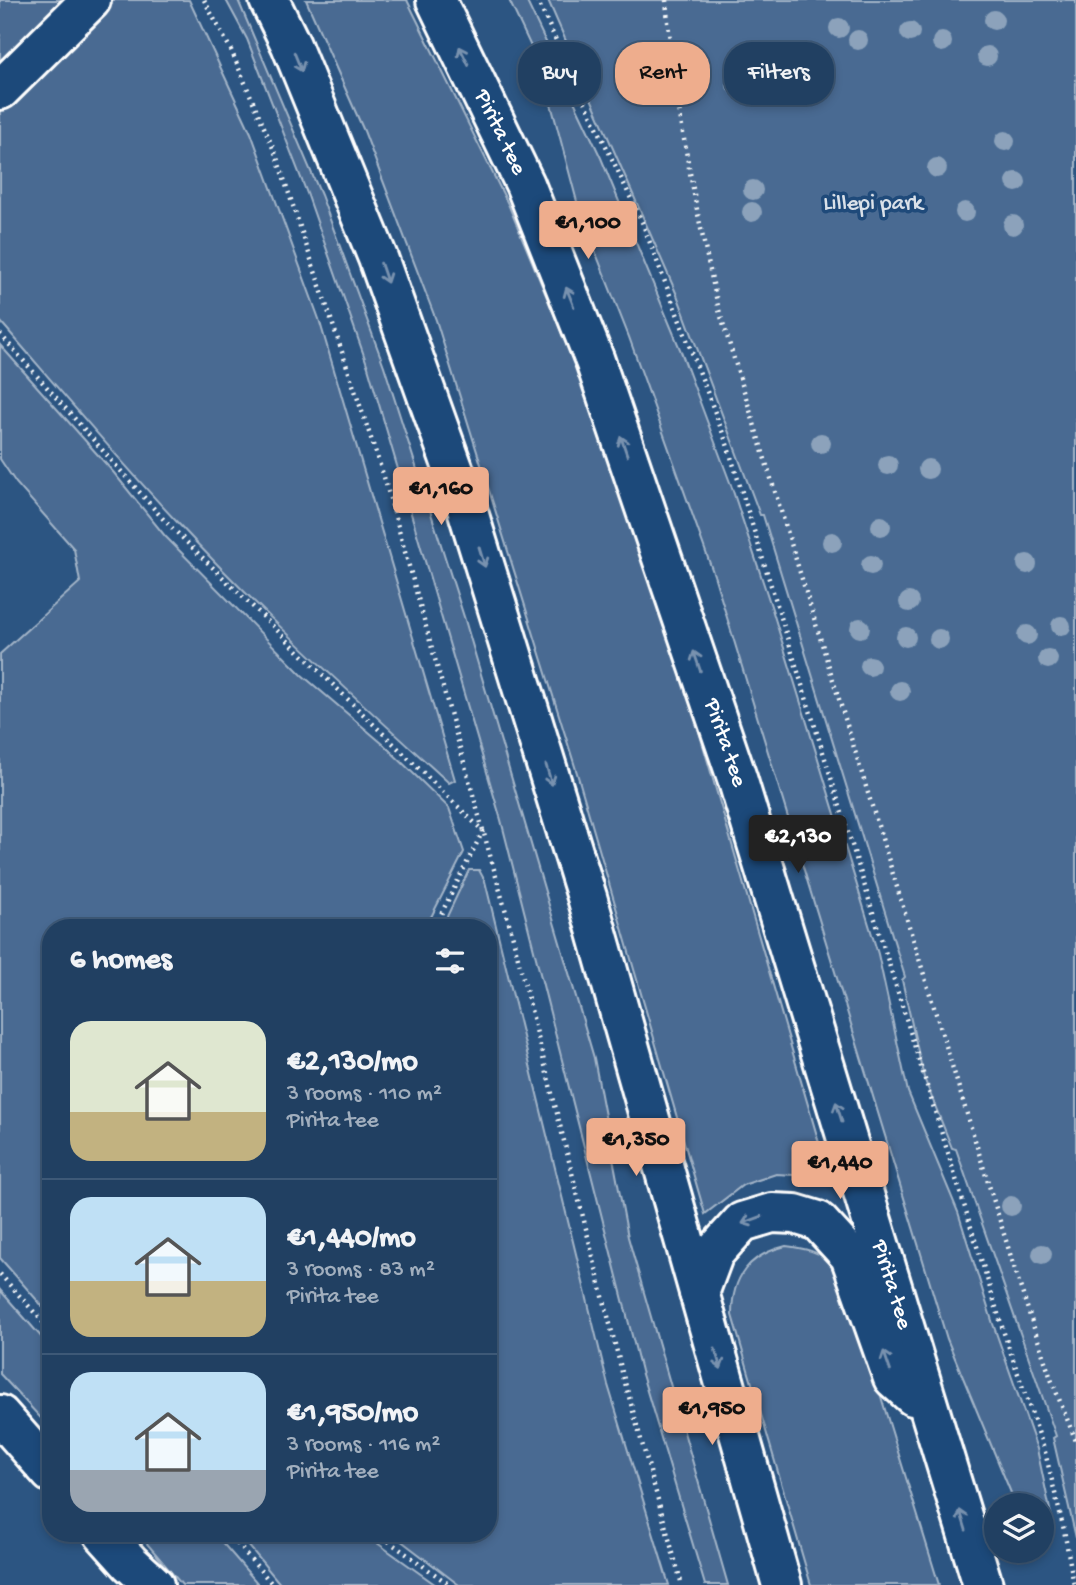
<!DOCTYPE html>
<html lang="en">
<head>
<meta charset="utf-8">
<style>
	body { margin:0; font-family:"Gochi Hand",sans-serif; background:#294768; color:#f1f3f6; height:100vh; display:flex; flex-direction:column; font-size:26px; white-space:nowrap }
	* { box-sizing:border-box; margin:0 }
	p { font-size:23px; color:#a2afbe }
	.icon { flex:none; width:38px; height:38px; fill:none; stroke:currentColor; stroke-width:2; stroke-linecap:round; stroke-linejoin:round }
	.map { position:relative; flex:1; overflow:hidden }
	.sheet { position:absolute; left:42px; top:919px; width:455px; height:623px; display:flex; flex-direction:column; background:#214062; border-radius:28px; box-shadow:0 4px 10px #0003,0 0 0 2px #3e5977 }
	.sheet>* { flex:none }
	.top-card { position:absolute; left:518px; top:42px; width:452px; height:63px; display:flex; gap:14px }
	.controls { position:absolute; left:984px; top:1493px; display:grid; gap:14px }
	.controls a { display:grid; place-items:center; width:70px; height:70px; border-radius:50%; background:#214062; box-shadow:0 4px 10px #0003,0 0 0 2px #3e5977; font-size:35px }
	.price { position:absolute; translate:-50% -60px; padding:0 16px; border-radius:7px; background:#eead8d; color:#111; font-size:23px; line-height:46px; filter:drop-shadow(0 2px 4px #0008) }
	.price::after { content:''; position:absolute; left:50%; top:42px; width:21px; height:16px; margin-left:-10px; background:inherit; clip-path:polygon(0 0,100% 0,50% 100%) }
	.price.on { background:#222; color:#fff }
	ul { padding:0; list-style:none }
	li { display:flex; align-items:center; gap:21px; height:175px; padding:0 28px }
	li+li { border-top:2px solid #3e5977 }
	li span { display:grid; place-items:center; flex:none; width:196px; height:140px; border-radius:21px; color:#555 }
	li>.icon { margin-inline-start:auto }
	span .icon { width:84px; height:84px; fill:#fffc; stroke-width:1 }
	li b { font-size:30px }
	h2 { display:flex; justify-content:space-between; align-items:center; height:84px; padding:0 28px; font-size:30px }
	.pill { padding:0 24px; border-radius:28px; background:#214062; box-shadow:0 4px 10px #0003,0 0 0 2px #3e5977; font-size:24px; line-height:63px }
	.pill.on { background:#eead8d; color:#111 }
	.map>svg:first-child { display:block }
	.green { fill:#486b92; stroke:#a4b5c8; stroke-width:2 }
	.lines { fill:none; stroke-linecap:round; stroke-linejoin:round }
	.minor-casing { stroke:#fff; stroke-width:44 }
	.major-casing { stroke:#fff; stroke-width:44 }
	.path { stroke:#fff; stroke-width:4.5; stroke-dasharray:2 5; stroke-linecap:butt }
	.minor { stroke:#1f4a7a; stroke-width:38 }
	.major { stroke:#1f4a7a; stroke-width:38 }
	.tree { fill:#8ca2bb }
	.oneway { stroke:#7992af }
	.labels { text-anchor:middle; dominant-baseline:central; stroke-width:7; stroke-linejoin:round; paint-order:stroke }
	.street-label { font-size:23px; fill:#fff; stroke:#1f4a7a }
	.park-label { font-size:23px; fill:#dae1e9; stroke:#1f4a7a }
</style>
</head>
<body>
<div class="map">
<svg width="1076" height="1585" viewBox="0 0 1076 1585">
	<rect width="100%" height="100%" fill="#2c5582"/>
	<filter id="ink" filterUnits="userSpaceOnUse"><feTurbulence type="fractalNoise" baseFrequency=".0143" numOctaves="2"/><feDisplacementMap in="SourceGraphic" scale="14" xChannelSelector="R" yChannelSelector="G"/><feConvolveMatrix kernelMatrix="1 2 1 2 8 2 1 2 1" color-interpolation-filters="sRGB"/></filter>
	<g filter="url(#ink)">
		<path class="green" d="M0,0H189L251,133L319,319L455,780L449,783C356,698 261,613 176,521C115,456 58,388 0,321Z
			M226,0H238L321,195L384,366L465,620L594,1058L628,1237L728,1585H705L641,1371L501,820L368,367L308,196L247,39Z
			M306,0H407L509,206L633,505L829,1177L776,1174L743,1185L705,1214L577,773L436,320L364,131Z
			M509,0H526L601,158L680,349L731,485L772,609L878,954L908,1092L958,1212L993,1324L1037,1449L1052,1519L1041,1522V1505H1016L947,1339L714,575L629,337L580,213L542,70Z
			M548,0H1076V1538L1053,1438L1056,1436L956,1149L952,1148L924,1078L902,980L905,977L763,515H760L677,295Z
			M0,345L114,473L165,536L302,675L383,744L449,808L464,852L426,927L51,928V1316L0,1258V654L80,582L74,549L16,483L0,459Z
			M469,870H479L485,881L608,1385L669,1585H459L391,1533H488V928L442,927Z
			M786,1246C827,1251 832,1260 850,1296L939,1585H811L732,1315C732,1276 749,1255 786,1246Z
			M0,1290L51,1348V1429L0,1374Z
			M138,1533H214L259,1585H182Z
			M238,1533H363L436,1585H281Z"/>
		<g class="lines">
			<g class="minor-casing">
				<path id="minor" d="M0,90L91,0
					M0,1415L51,1473
					M103,1533L130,1563L154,1585"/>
			</g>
			<g class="major-casing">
				<g id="major">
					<path d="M269,0L291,45L378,258L463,496L587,897L782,1585"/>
					<path id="s1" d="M436,0L525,184L595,361L737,778L983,1585"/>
					<path d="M699,1293L714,1253L742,1222L772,1213L795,1214L818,1221L850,1256L893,1378L913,1396"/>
				</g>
			</g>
			<path class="path" d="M204,0L231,50L276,155L384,477L511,930L622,1372L682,1585
				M537,0L642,222L727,444L1004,1333L1045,1452L1064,1530L1074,1585
				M666,0C675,105 695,207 719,310L1020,1286L1051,1379L1076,1441
				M0,334L165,521L483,831L434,928
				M0,1274L51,1331
				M42,1514L51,1523
				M228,1533L273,1585
				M377,1533L450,1585"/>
			<use href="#minor" class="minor"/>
			<use href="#major" class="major"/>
		</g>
		<g class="tree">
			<circle cx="994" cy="20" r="10"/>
			<circle cx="839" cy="28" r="10"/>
			<circle cx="910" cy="32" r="10"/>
			<circle cx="858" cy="40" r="10"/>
			<circle cx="942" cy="42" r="10"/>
			<circle cx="987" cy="56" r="10"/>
			<circle cx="736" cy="85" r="10"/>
			<circle cx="791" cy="85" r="10"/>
			<circle cx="1005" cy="141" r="10"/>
			<circle cx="937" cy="168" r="10"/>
			<circle cx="1016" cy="182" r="10"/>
			<circle cx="753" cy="190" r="10"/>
			<circle cx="752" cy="212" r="10"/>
			<circle cx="965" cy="212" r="10"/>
			<circle cx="1013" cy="225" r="10"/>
			<circle cx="821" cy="443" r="10"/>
			<circle cx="888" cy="465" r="10"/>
			<circle cx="928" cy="469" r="10"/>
			<circle cx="881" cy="526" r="10"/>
			<circle cx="832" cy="542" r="10"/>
			<circle cx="1027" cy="564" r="10"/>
			<circle cx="871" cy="565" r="10"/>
			<circle cx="909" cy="602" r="10"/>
			<circle cx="1061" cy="626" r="10"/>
			<circle cx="860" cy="628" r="10"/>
			<circle cx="1027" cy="635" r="10"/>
			<circle cx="906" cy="637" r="10"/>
			<circle cx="939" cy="639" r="10"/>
			<circle cx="1048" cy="659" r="10"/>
			<circle cx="870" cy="666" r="10"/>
			<circle cx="900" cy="691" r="10"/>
			<circle cx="1011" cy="1206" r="10"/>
			<circle cx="1042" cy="1254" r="10"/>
		</g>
		<defs><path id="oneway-shaft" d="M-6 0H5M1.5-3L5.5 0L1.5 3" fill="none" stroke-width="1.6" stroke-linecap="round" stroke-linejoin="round" transform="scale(1.75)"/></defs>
		<g class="oneway">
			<use href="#oneway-shaft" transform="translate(464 56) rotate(-116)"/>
			<use href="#oneway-shaft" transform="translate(298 62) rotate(68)"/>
			<use href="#oneway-shaft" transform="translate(384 273) rotate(71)"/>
			<use href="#oneway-shaft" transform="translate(570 297) rotate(-112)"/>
			<use href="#oneway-shaft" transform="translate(624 446) rotate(-109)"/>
			<use href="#oneway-shaft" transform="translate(482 557) rotate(73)"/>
			<use href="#oneway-shaft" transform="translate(697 661) rotate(-109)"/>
			<use href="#oneway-shaft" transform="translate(549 775) rotate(73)"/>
			<use href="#oneway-shaft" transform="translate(839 1112) rotate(-107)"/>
			<use href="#oneway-shaft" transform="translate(752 1220) rotate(160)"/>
			<use href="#oneway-shaft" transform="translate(718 1359) rotate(74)"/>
			<use href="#oneway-shaft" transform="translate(887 1361) rotate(-109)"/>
			<use href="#oneway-shaft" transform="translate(963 1520) rotate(-107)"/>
		</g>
	</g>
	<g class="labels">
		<g class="street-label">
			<text stroke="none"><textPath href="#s1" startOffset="147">Pirita tee</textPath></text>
			<text stroke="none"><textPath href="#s1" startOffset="798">Pirita tee</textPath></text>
			<text stroke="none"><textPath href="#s1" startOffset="1365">Pirita tee</textPath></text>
		</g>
		<g class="park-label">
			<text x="873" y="204">Lillepi park</text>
		</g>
	</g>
</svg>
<div class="controls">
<a><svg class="icon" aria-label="layers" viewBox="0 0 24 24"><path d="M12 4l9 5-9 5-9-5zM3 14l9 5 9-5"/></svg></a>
</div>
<b class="price" style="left:588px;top:261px">€1,100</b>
<b class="price" style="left:441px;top:527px">€1,160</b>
<b class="price on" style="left:798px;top:875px">€2,130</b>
<b class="price" style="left:636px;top:1178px">€1,350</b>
<b class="price" style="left:840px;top:1201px">€1,440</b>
<b class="price" style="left:712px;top:1447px">€1,950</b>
<div class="top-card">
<a class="pill">Buy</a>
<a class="pill on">Rent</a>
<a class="pill">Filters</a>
</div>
<section class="sheet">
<h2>6 homes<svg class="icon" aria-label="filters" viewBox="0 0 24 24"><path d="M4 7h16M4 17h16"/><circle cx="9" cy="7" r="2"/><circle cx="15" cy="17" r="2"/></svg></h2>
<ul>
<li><span style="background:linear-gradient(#dfe7d0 65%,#c2b280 0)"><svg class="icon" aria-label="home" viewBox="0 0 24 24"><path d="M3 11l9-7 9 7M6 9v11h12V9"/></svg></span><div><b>€2,130/mo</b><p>3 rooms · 110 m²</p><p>Pirita tee</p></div></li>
<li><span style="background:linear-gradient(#bfe0f5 60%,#c2b280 0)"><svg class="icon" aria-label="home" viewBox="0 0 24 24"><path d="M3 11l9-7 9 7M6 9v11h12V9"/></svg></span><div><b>€1,440/mo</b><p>3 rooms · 83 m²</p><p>Pirita tee</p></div></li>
<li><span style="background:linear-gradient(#bfe0f5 70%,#9aa5b1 0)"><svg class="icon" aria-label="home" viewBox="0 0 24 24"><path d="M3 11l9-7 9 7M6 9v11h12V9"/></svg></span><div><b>€1,950/mo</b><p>3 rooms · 116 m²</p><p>Pirita tee</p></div></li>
</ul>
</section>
</div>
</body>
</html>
